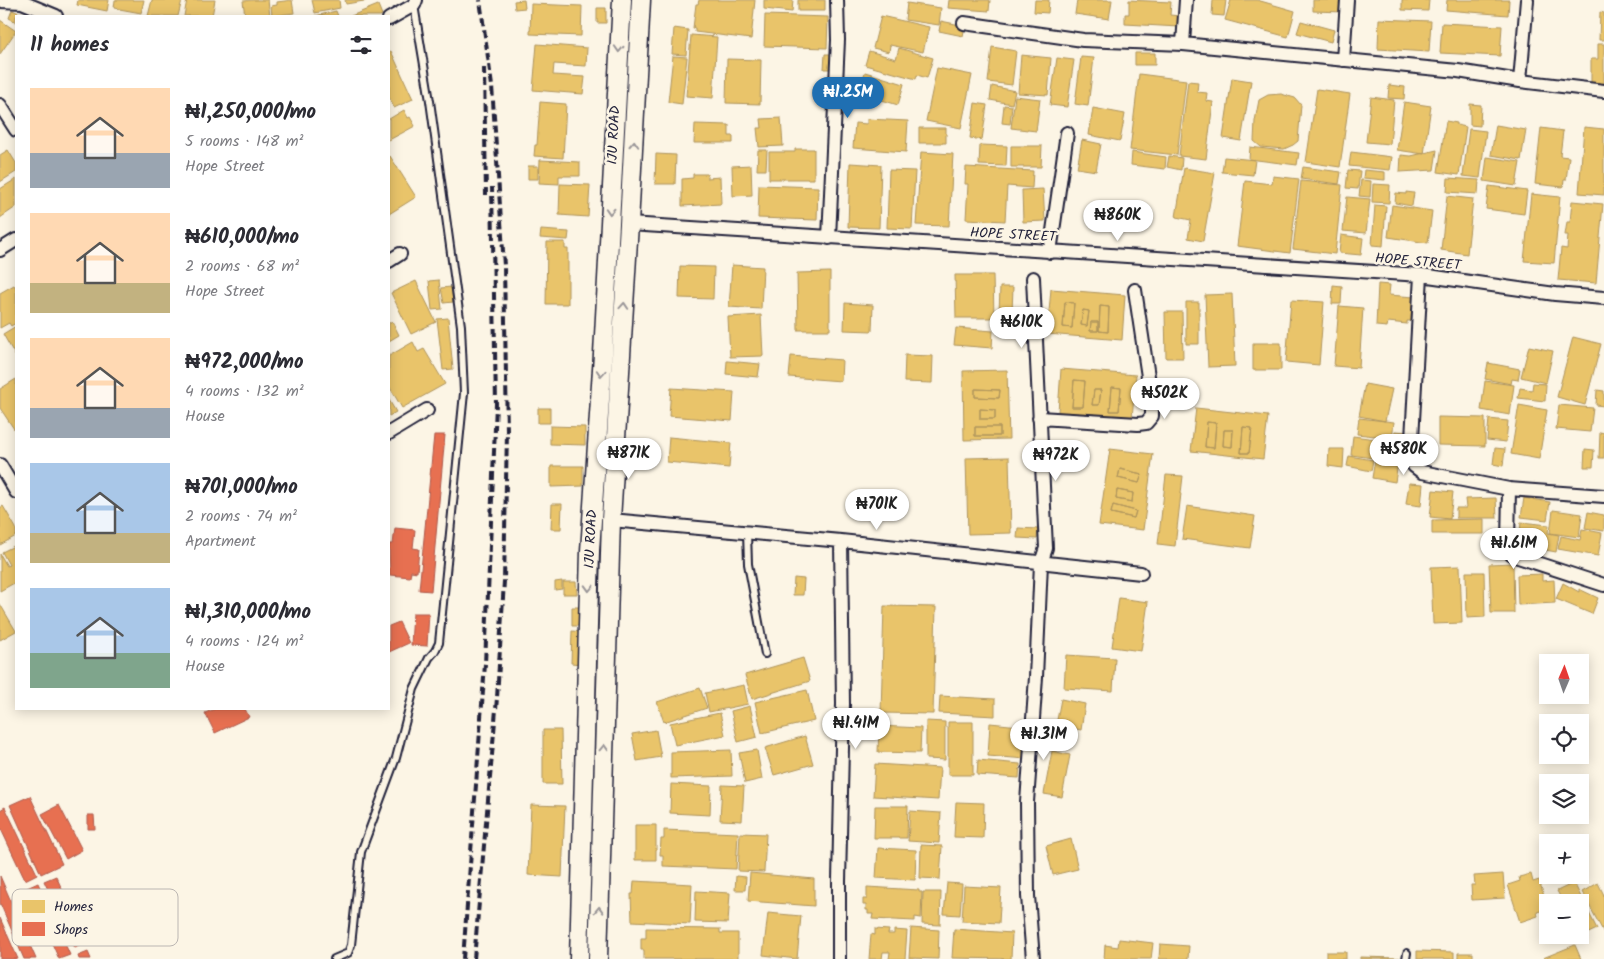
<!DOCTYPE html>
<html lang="en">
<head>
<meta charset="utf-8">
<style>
	body { margin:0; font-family:Kalam,sans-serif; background:#f2f2f3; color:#2b2b33; height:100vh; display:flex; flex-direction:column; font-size:19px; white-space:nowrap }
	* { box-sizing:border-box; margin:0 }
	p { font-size:16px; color:#7c7c81 }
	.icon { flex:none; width:28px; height:28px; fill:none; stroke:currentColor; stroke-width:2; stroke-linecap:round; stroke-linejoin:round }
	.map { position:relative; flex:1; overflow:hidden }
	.sheet { position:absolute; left:15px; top:15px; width:375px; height:695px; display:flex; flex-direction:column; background:#fff; border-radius:0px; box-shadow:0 2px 12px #0003 }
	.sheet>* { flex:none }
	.needle { width:32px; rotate:2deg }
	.buttons { position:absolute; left:1539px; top:654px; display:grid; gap:10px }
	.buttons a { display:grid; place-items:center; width:50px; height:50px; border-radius:0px; background:#fff; box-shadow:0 2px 12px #0003; font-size:25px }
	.price { position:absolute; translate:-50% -42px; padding:0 11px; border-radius:18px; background:#fff; color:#222; font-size:16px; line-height:32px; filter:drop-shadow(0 1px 2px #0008) }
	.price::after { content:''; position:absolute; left:50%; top:30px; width:15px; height:11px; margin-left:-8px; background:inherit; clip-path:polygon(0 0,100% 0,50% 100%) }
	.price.current { background:#1f6fb2; color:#fff }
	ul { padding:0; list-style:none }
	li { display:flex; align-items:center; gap:15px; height:125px; padding:0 15px }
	li span { display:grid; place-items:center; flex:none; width:140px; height:100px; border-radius:0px; color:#555 }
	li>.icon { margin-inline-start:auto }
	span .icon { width:60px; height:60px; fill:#fffc; stroke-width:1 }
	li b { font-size:21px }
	h2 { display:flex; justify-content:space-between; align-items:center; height:60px; padding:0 15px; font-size:21px }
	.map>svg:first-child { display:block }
	.homes { fill:#e9c46a; stroke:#ad935c; fill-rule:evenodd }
	.shops { fill:#e76f51; stroke:#ac584a }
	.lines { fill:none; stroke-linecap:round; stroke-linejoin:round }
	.service-casing { stroke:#22223b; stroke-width:10 }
	.minor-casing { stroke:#22223b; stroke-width:16 }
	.secondary-casing { stroke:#22223b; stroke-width:21 }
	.service { stroke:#fcf5e5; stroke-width:6 }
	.minor { stroke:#fcf5e5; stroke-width:12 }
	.secondary { stroke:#fcf5e5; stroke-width:18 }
	.rail { stroke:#22223b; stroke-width:4; stroke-dasharray:8 4; stroke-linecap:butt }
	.oneway { stroke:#9a9698 }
	.labels { text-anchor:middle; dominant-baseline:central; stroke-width:5; stroke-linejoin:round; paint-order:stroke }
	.street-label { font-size:14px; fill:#22223b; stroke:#fcf5e5 }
	.key { fill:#fcf5e5; stroke:#bbb6b2; stroke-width:1 }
	.key-label { font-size:14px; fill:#22223b }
</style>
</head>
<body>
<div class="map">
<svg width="1604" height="959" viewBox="0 0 1604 959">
	<rect width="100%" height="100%" fill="#fcf5e5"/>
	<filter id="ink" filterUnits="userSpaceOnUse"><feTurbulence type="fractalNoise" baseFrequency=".02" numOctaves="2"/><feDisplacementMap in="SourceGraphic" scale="10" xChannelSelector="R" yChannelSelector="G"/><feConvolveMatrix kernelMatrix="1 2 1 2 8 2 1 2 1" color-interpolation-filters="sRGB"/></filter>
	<g filter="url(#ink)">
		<path class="homes" d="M78,0H109L107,11L77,5Z
			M115,0H144L141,13L114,8Z
			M152,0H182L178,16H148Z
			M187,0H215L212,16H184Z
			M253,0H268L270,16H245L243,1Z
			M292,0L294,13L272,16L271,6L277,5V2Z
			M312,0H339L340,8L315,13Z
			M345,0H370L346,4Z
			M524,0L525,8L515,9L514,1Z
			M699,0H755L751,39L695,32V28H693L696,4H698Z
			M764,0H793L792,12L764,9Z
			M798,0H825V11H798Z
			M949,0H990L989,11L948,8Z
			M1035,0H1049L1048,13L1034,12Z
			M1077,0H1112L1109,19L1075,14Z
			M1129,0L1171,2L1170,15L1180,16L1179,27L1125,24V14H1129Z
			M1213,0H1226L1224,16L1212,15Z
			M1231,0H1257L1295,11L1288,37L1225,20Z
			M1313,0H1345L1344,12L1313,11Z
			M1402,0H1429L1428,11L1402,10Z
			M1447,0H1509L1508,15L1446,10Z
			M907,3L941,8L939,25L905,20Z
			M531,4L582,6L581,36L530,34Z
			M378,5L382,15L380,16H351Z
			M597,8H606V23H597Z
			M12,10L27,16H16V22L9,18Z
			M336,11L338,16H315Z
			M1600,12L1604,13V40H1599Z
			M765,15L828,17L827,48L764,46Z
			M881,16L929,27L923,52L890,45L889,52L873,48Z
			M1379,19L1431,21L1429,52L1378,49Z
			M0,20L16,31L0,54Z
			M941,21L965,26L963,36L939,31Z
			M1301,21L1334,30L1331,42L1297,33Z
			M1442,23L1502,26L1500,56L1440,53Z
			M674,28L688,30L686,55L672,54Z
			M691,35L717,37L713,98L686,96Z
			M537,44L587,48L586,66L554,64L553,75L585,77L583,94L533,90Z
			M1598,44H1604V87L1591,88V59H1598Z
			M992,47L1016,51L1012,85L988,82Z
			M899,48L933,58L927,78L917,75L916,79L865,65L869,51L896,59Z
			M391,51L413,99L394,108L389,97V52Z
			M1135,53H1155V65H1135Z
			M825,54H834L833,69H824Z
			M1021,55L1051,58L1048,95L1018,93Z
			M673,56L687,57L682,104L668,102Z
			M1081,57L1094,58L1088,106L1075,104Z
			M1057,58L1074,60L1067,107L1050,105Z
			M727,59L761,60L760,104L726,103Z
			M937,68L972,75L961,128L926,121Z
			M865,72L904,84L898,105L859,93Z
			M1139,74L1186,80L1177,155L1130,150Z
			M1232,78L1251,81L1241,141L1223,138Z
			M1188,81L1198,82L1197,92L1207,93L1206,101L1213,102L1206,159L1179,156Z
			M1389,85L1405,87L1404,99L1388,98Z
			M992,86L1015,91L1012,104L990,100Z
			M1317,89L1350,94L1340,167L1306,162Z
			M1281,94L1295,98L1301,105L1298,141L1293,145L1284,149L1261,147L1254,141L1255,121L1259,100L1268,95Z
			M1015,96L1040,99L1036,131L1011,128Z
			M1371,97L1394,100L1390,144L1366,142Z
			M540,102L566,104L563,158L534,156L535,145H537Z
			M1404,102L1431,106L1424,154L1397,150Z
			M975,103L987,105L982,140L970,138Z
			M1470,104L1481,105L1480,126L1470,125Z
			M1004,105L1012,106L1010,124L1002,123Z
			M1093,108L1125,114L1120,141L1089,135Z
			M404,110L408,118L410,117L415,126L389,140V119Z
			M781,118L783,146L759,147L757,128H762L761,119Z
			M867,119L908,121L906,152L853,148L855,123L867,124Z
			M1446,121L1457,123V125L1466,127L1459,175L1438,172Z
			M695,124L729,125V136H733V143H694Z
			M1496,125L1526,130L1521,160L1491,155Z
			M1584,127L1604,129V195L1579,193Z
			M919,128H946V143H919Z
			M1541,128L1563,131L1560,156L1569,157L1566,180H1564L1563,187L1535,184Z
			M1469,129L1486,131L1480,178L1463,176Z
			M1082,140L1101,144L1096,171L1077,168Z
			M980,145L1007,146L1006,166L979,165Z
			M1011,146H1042L1041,167H1011Z
			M1250,147L1299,153L1297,165L1249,159Z
			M795,149H814V179H769V152H795Z
			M8,150L16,163V172L0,182V155Z
			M758,150H767L766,170H757Z
			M1437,150L1434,170L1400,172L1401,155L1411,156Z
			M921,152L953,154L949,226L916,225Z
			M1132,152L1166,157L1165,169L1131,165Z
			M1351,152L1392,157L1390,170L1349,166Z
			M656,154L676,155L675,184H655Z
			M390,156L416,197L389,214V157Z
			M1169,156L1182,158L1181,170L1167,167Z
			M1224,157L1255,160L1253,175L1222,172Z
			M1487,157L1520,162L1516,186L1484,181Z
			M540,160L580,162V176H559V184L539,183Z
			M850,163L881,165L879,228L848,227Z
			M751,165L752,195L733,196L732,166Z
			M528,166H538V179H528Z
			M966,167L1033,171L1032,188L1007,186L1005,221L966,219L968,184H965Z
			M1303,167L1341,172L1339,184L1301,179Z
			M1184,168L1215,173L1203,241L1188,238L1191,220L1176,217Z
			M889,170L915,171L912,229L887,228Z
			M1348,170L1360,171L1358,189L1346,188Z
			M1364,170L1385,172V180L1363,178Z
			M693,174H707V178L720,177L721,204L682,206V179L693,178Z
			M1273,176L1299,179L1290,253L1237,246L1245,181L1272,184Z
			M1448,178L1479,180L1478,194L1447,192Z
			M16,179V207L0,218V189Z
			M1361,180L1371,181L1370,197L1359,196Z
			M1301,181L1342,185L1335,254L1293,249Z
			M560,184L590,185L588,217L559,215Z
			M1373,184L1390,185L1389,203L1372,202Z
			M759,185L818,187L817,220L758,218Z
			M1489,186L1527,191L1524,214L1486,209Z
			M1043,189L1045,221L1023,222L1022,190Z
			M1406,192L1414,193L1412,206L1395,203L1396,193L1406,194Z
			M1531,194L1560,197L1554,263L1524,261Z
			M1447,196L1473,199L1467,254L1441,250Z
			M1347,197L1370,199L1366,233L1343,231Z
			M1572,201L1603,204L1596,283L1558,280L1561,248L1567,249L1568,235H1565L1567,222H1570Z
			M1375,205L1386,206L1383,246L1372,245Z
			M1392,205L1432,211L1428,243L1388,237Z
			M541,230L569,232L568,240L540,238Z
			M1341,235L1363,238L1361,255L1339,253Z
			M547,242H565V249H568V304H546Z
			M732,265L763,267L761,309L729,307Z
			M680,266L714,267L713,299L679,298Z
			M830,272V330H798L797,273Z
			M955,275H993L994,318H956Z
			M439,280L442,309L432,310L429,281Z
			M416,281L436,322L411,334L391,293Z
			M1378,284L1390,285L1389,295L1414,297L1412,321H1407V324L1388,322L1387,327L1376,326Z
			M14,285L16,288V323L11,326L9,323L0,328V293Z
			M1333,285L1342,286L1341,304H1332Z
			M451,287L453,302L444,303L441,288Z
			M1000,287H1013L1012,313H999Z
			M1051,289L1125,295L1122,340L1047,334ZM1065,302L1074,303L1072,328L1063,327ZM1100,306L1109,307L1108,332L1099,331ZM1083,310L1089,311L1087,326L1081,325ZM1091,322H1098V331H1090Z
			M1232,294L1235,366L1208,367L1205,295Z
			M1291,300L1324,302L1319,365L1286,362Z
			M1065,302L1074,303L1072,328L1063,327Z
			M1186,302H1199V344H1186Z
			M845,303L873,305L872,331L844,330Z
			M1100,306L1109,307L1108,332L1099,331Z
			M1339,306L1363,308L1359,368L1334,366Z
			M1083,310L1089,311L1087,326L1081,325Z
			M1165,312H1182L1183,358H1166Z
			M761,315L763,356L730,357L728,317Z
			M448,318L453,369L443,370L437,319Z
			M392,321L399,335L389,341V323Z
			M1091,322H1098V331H1090Z
			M16,326V357L3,334Z
			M956,328L993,331L992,348L954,345Z
			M1573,337L1601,344L1585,405L1557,397Z
			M413,342L418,352L424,349L445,384L402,408L389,386V356Z
			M1253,343H1281V370H1253Z
			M1529,346L1553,351L1546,383L1521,377Z
			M905,355L933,356L932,383L904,382Z
			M791,356L842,360L841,381L789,377Z
			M727,361L760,364L758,377L726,374Z
			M1488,363L1520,369L1518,380L1512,379L1511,384L1485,379Z
			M1061,369L1136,375L1132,418L1058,412ZM1074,380L1085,381L1083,407H1072ZM1112,387L1121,388L1119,411H1110ZM1094,390H1101L1099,405H1092Z
			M1007,370L1009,439L964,440L963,371ZM975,389L1000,390L999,398L975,397ZM980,409L995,410V419H980ZM975,427H1000V436H975Z
			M16,379V428L14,429L0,408V389Z
			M1074,380L1085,381L1083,407H1072Z
			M1485,381L1514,385L1510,415L1481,410Z
			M1533,383L1546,384L1545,401L1518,398L1520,388L1532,390Z
			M1365,384L1392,389L1385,421L1359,416Z
			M1112,387L1121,388L1119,411H1110Z
			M671,388L734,392L732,421L669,416Z
			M975,389L1000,390L999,398L975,397Z
			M1094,390H1101L1099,405H1092Z
			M1597,390L1604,391V406L1596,405Z
			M389,400L396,412L389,416Z
			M1519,405L1547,410L1539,459L1511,454Z
			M1559,405L1593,408L1590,432L1556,429Z
			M538,408H550V423H538Z
			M1196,408L1268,416L1263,459L1191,451ZM1207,422L1216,423L1214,448L1205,447ZM1243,427L1252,428L1249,453H1241ZM1224,430H1233L1232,447L1223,446Z
			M980,409L995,410V419H980Z
			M1438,417L1485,418V446L1438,445Z
			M1359,418L1394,422L1392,438L1357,434Z
			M1489,419L1508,421L1506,442L1487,440Z
			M1207,422L1216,423L1214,448L1205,447Z
			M550,426L585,427V445L550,444Z
			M975,427H1000V436H975Z
			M1243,427L1252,428L1249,453H1241Z
			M1224,430H1233L1232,447L1223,446Z
			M1395,431L1407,432V439L1394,438Z
			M1600,432L1604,433V458H1599Z
			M1353,436L1391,441L1388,460L1351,455Z
			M669,437L731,443L729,468L667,462Z
			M1495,448L1505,449L1503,466L1493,464Z
			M1110,449L1153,454L1143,530L1099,525ZM1120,469L1142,474L1139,483L1118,478ZM1117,490L1133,493L1132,502L1116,499ZM1113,505L1136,511L1134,518L1111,513Z
			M1329,449H1344L1343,468L1328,466Z
			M1585,449L1594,450L1593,467H1584Z
			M1349,456L1373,460L1371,471L1347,466Z
			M1009,457L1011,533L968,534L966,458Z
			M1375,460L1398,463L1395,482L1372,478Z
			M551,466H583V486L551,487Z
			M1120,469L1142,474L1139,483L1118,478Z
			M1166,475L1183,476L1175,546L1158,544Z
			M1409,483L1423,484L1421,506L1406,504Z
			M1117,490L1133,493L1132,502L1116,499Z
			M1433,490L1453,492L1450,519L1430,517Z
			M1496,498L1497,518H1456V508H1466L1465,499Z
			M1524,498L1550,502L1547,520L1521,517Z
			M552,504H562L561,529H551Z
			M1113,505L1136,511L1134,518L1111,513Z
			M3,506L16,528V536L0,545V508Z
			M1187,506L1255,516L1250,548L1182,539Z
			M1553,510L1582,514L1579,537L1550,533Z
			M1588,512L1604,515V531L1585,528Z
			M1484,519V534H1432V520Z
			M1521,522L1549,525L1548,533L1559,535L1556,552L1519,545Z
			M1018,528L1038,529L1037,539L1017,538Z
			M1582,529L1602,533L1598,556L1558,549L1561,536L1580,540Z
			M16,545V582L0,591V554L7,566L9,565L2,552Z
			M1513,563L1514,613H1491L1489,564Z
			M1460,566L1462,623L1433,624L1431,567Z
			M1466,572H1484L1485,617L1467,618Z
			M1542,574V581L1554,580L1555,603L1518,605L1517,575Z
			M794,578L804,579L803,595H793Z
			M562,581V589L555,590V582Z
			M563,582H576L577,594H563Z
			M1563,583L1579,592V589L1598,598L1592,614L1556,599Z
			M1119,598L1148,602L1141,651L1112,647Z
			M0,604L16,631L0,640Z
			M884,606L936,607L933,714L881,713Z
			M572,607H583V626H572Z
			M572,631L583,632L581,664L571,663Z
			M1066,655L1115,658L1113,691L1064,688Z
			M803,658L810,681L752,699L745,675Z
			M744,685L748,704L709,712L705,693Z
			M700,688L707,708L664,722L657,702Z
			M807,690L814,721L762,733L755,702Z
			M940,696L995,699V716L939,713Z
			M1061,699L1085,704L1081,730L1056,725Z
			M750,706L757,737L738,742L731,711Z
			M720,713L725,735L675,745L670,723Z
			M926,721L945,722V760L926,759Z
			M948,722H973V775H948Z
			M990,723L1029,727L1026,759L988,756Z
			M879,726L921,728L920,753L878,752Z
			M543,730H561L562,784H543Z
			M656,730L661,757L637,761L632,734Z
			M805,736L813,764L774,775L765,748Z
			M731,750L732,776L671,778V752Z
			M757,750L762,779L745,783L739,753Z
			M1052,751L1070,755L1062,797L1044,794Z
			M978,760L1020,764L1019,778L977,775Z
			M875,764L940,768L938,800L873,796Z
			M671,784L711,786L710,815L670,813Z
			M722,785L744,786L742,821L720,820Z
			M956,802L984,803L983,838L954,837Z
			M531,805L565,806L562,877L528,875Z
			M875,806H908L907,838H874Z
			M910,811L941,813L939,843L908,841Z
			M635,825H656V860H635Z
			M664,830L738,833L736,869L663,866V855H660L661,839H664Z
			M740,833L766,834L764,872L738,871Z
			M1071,839L1078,869L1053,875L1046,846Z
			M921,845L942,846L940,879L920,878Z
			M878,848L916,850L915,880L876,878Z
			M750,873L814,879V906L748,901Z
			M1503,874L1505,898L1472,900L1471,885H1475L1474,876Z
			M1531,874L1533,882L1539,880L1548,909L1537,912L1538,916L1520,922L1508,885L1520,881L1519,877Z
			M736,876L746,877L745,890H735Z
			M634,881L692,884L690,924L632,921L631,894H633Z
			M947,883L962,884L960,915L944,914Z
			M1574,883L1597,929L1580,937V902H1563L1557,891Z
			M1598,883L1604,895V933L1582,892Z
			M964,886L1001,888L999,923L962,921Z
			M867,887L919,890V892H922L921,918L915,917V921L872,919L873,914H868V910H866V905H863V899H867Z
			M696,891L730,893L728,923L695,922Z
			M923,892H941L940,925L922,924Z
			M768,913L801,916L797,959L763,955Z
			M646,928L720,929V933H738V959H644V950H641V938H646Z
			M911,928L939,930L938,959L909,958Z
			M875,929L889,930L888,934H894V930L907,931L905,959H889L890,952H883L882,959H869L871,934L875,935Z
			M954,929L1012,933L1011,959L952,958Z
			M1119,939L1153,943L1151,959H1104L1105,945L1118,947Z
			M1160,944L1189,946L1188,959H1159Z
			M1575,945L1581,959H1544L1543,958Z
			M1417,951L1454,952V959H1417Z
			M1326,952H1346V959H1326Z
			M1458,953H1473V959H1458Z
			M1360,957L1400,958V959H1360Z"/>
		<path class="shops" d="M434,435H445L431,591L419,590Z
			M395,528L415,530L413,548L419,549L417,572L411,571L410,577L390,575L389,544H393Z
			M413,613H429L427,646L411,645Z
			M399,622L409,643L389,652V626Z
			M215,709H245L249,717L215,733L205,713Z
			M30,796L62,864L41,874L10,805Z
			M59,805L82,850L66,859L42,814Z
			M5,807L37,874L25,880L0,827V810Z
			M88,815H94L95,829H88Z
			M0,876L36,959H24L0,903Z
			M56,876L86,942L75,948L44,881Z
			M38,883L70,955L59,959L27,888Z
			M0,918L18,959H0Z
			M88,952L91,959H79L78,956Z"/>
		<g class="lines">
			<g class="service-casing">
				<path id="service" d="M747,532L748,564L765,654
					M334,959L348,953L351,945L361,852L396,758L414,689L429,658L435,651L439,643L464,393L461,326L430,101L414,5
					M1406,959L1407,953"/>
			</g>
			<g class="minor-casing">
				<path id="minor" d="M0,1L22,2L56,16
					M389,19L414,5L416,0
					M964,23L1083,40L1183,44L1458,71L1520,81L1604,91
					M1183,44L1186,0
					M1343,60L1347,0
					M1520,81L1527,0
					M0,105L16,130
					M629,224L1421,275L1555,294L1604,298
					M829,238L838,40L837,0
					M0,250L16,240
					M1050,252L1067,133
					M389,261L400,254
					M1421,275L1411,457L1414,466L1422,472L1509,489L1604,496
					M1033,278L1046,548L1041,563L1036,677L1027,802L1028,896L1033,959
					M1039,418L1138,424L1146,423L1152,416V403L1135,290
					M389,433L427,410
					M0,465L16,492
					M1509,489L1508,544L1511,553L1518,557L1604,585
					M611,520L841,541L1141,573
					M839,959V881L843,704L841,541"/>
			</g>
			<g class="secondary-casing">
				<path id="secondary" d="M579,959L590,551L603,354L622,0
					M598,959L611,520L629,224L641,0"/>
			</g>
			<use href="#service" class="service"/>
			<use href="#minor" class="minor"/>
			<use href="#secondary" class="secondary"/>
			<path class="rail" d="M484,68L486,195
				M463,959L485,664L496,404L492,187
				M474,959L497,698L504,581L507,432L504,266L492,86L480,0"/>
		</g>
		<defs><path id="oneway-chevron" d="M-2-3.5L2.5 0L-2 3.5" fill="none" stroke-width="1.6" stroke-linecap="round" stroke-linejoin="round" transform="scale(1.25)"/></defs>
		<g class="oneway">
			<use href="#oneway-chevron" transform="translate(619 49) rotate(93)"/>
			<use href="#oneway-chevron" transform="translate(634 144) rotate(-87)"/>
			<use href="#oneway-chevron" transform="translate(610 211) rotate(93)"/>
			<use href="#oneway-chevron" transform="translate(624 306) rotate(-86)"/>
			<use href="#oneway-chevron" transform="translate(601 373) rotate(94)"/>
			<use href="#oneway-chevron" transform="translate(589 588) rotate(92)"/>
			<use href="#oneway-chevron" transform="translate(604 748) rotate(-88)"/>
			<use href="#oneway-chevron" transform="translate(599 910) rotate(-88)"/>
		</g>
	</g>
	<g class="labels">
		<g class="street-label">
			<text transform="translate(614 135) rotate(-87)">IJU ROAD</text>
			<text transform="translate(1013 235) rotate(3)">HOPE STREET</text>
			<text transform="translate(1418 262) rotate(5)">HOPE STREET</text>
			<text transform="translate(591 539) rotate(-87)">IJU ROAD</text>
		</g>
	</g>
	<rect x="12" y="889" width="166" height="57" rx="8" class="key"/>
	<rect x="22" y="900" width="23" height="13" fill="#e9c46a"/>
	<rect x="22" y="922" width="23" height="14" fill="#e76f51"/>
	<g class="key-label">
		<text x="54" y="911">Homes</text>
		<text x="54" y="934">Shops</text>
	</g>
</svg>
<div class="buttons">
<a><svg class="needle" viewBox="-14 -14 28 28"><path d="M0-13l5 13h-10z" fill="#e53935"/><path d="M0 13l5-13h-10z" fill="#7c7c81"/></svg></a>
<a><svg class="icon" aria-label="locate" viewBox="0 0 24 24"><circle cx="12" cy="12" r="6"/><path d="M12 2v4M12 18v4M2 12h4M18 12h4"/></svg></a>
<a><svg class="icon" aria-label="layers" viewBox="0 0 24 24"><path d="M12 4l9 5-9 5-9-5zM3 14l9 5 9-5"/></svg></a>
<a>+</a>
<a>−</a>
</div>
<b class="price current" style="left:848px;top:119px">₦1.25M</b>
<b class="price" style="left:1118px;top:242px">₦860K</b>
<b class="price" style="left:1022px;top:349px">₦610K</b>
<b class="price" style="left:1165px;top:420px">₦502K</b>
<b class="price" style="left:1404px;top:476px">₦580K</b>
<b class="price" style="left:629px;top:480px">₦871K</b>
<b class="price" style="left:1056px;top:482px">₦972K</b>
<b class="price" style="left:877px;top:531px">₦701K</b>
<b class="price" style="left:1514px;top:570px">₦1.61M</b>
<b class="price" style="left:856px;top:750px">₦1.41M</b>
<b class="price" style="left:1044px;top:761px">₦1.31M</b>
<section class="sheet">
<h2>11 homes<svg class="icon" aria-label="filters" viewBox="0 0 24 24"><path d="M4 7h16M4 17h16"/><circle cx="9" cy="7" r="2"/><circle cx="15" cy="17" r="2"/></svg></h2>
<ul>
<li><span style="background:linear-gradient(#ffd9b3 65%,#9aa5b1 0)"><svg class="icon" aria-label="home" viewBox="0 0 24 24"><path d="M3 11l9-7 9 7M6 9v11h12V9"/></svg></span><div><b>₦1,250,000/mo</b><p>5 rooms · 148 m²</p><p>Hope Street</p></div></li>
<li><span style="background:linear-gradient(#ffd9b3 70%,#c2b280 0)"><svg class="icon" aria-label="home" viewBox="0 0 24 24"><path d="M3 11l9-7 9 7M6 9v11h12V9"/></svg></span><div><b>₦610,000/mo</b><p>2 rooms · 68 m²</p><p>Hope Street</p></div></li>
<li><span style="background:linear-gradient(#ffd9b3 70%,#9aa5b1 0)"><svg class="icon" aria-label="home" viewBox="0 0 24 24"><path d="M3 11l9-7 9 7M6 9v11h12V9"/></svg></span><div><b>₦972,000/mo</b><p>4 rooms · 132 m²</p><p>House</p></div></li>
<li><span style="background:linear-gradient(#a9c7e8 70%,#c2b280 0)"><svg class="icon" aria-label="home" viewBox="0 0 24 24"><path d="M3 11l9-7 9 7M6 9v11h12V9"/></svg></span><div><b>₦701,000/mo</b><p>2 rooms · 74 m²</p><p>Apartment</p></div></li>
<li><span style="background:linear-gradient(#a9c7e8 65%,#7fa58c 0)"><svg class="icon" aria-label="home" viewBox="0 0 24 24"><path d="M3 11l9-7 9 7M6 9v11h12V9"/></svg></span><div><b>₦1,310,000/mo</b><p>4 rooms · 124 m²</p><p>House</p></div></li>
</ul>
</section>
</div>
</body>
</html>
